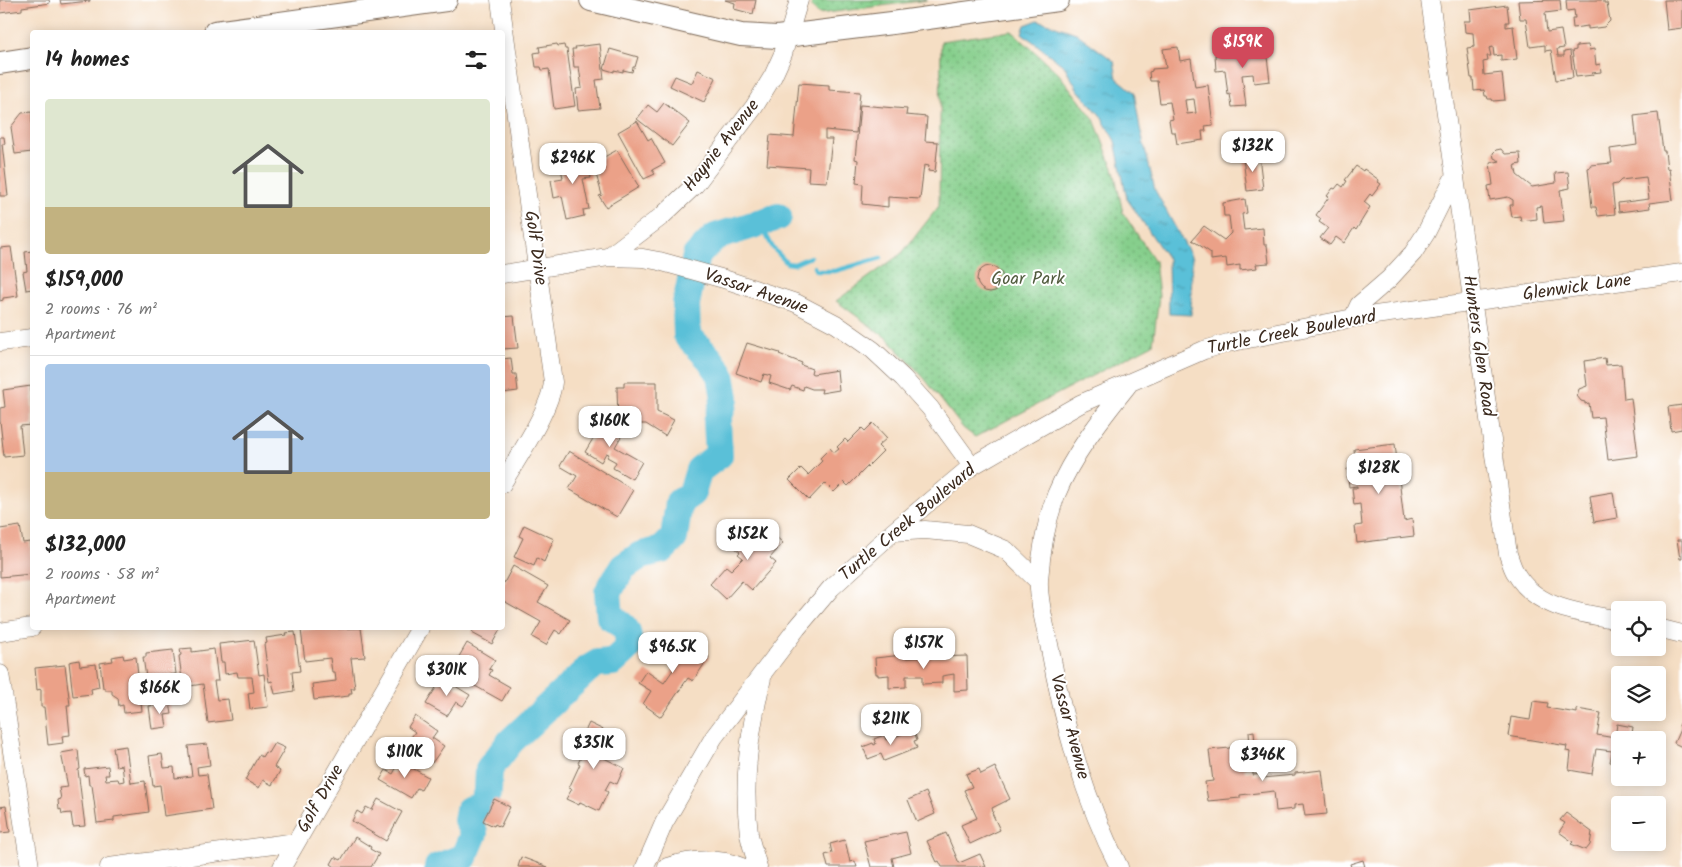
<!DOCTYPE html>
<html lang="en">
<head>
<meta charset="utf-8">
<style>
	body { margin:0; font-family:Kalam,sans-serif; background:#f6f6f6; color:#222; height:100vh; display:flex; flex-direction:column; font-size:19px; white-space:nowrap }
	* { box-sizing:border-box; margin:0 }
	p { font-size:16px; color:#767676 }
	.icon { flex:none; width:28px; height:28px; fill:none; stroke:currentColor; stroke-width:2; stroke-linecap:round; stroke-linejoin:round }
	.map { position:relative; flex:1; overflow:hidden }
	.sheet { position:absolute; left:30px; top:30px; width:475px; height:600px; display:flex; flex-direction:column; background:#fff; border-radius:5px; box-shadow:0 2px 12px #0003 }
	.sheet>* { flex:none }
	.fabs { position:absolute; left:1611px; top:601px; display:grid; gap:10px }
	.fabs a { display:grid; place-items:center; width:55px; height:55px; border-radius:5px; background:#fff; box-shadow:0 2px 12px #0003; font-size:25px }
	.price { position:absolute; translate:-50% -42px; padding:0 11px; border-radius:10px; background:#fff; color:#222; font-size:16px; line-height:32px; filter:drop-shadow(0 1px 2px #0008) }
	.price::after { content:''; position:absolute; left:50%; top:30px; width:15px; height:11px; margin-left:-8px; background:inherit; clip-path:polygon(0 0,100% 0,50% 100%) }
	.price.selected { background:#d1495b; color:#fff }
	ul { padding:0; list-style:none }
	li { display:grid; align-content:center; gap:10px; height:265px; padding:0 15px }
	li+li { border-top:1px solid #e0e0e0 }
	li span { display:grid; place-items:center; height:155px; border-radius:5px; color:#555 }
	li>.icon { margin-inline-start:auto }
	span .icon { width:90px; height:90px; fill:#fffc; stroke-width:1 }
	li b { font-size:21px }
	h2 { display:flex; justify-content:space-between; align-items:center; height:60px; padding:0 15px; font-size:21px }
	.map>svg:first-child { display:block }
	.park { fill:url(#park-dots); stroke:#607c55 }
	.water { fill:url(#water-ripples); stroke:#4a757b }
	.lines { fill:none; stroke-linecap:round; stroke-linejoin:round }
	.stream { stroke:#5ac0d8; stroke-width:4.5 }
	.river { stroke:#5ac0d8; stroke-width:28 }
	.building { fill:#eba188; fill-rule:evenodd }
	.minor-casing { stroke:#7c6958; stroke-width:19 }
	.tertiary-casing { stroke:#7c6958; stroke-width:24 }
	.minor { stroke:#fff; stroke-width:18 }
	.tertiary { stroke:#fff; stroke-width:22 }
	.labels { text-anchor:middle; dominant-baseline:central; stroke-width:4; stroke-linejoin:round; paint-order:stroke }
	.street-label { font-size:18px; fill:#3b2a1e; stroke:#fff }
	.park-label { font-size:18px; fill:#525c3f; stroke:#fff }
</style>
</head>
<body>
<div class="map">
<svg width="1682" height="867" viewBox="0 0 1682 867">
	<defs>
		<pattern id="park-dots" width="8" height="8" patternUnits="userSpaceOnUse" patternTransform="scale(1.25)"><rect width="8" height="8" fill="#86cf8c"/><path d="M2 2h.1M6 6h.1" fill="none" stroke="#6fa872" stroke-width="1.8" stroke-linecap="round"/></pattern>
		<pattern id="water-ripples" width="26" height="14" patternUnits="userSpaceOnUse" patternTransform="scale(1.25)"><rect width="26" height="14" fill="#5ac0d8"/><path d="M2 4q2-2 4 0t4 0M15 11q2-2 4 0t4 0" fill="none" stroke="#4c9caf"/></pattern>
	</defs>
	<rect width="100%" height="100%" fill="#fff"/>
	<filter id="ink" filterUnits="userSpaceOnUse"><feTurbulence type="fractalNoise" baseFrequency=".02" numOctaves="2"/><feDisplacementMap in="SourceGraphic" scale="10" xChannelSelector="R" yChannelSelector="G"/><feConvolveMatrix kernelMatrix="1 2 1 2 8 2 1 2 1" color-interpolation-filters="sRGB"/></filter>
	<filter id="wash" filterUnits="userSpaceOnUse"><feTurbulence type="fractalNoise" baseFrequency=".0096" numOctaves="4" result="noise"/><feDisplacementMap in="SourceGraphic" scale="20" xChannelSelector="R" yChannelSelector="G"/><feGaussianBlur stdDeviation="1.12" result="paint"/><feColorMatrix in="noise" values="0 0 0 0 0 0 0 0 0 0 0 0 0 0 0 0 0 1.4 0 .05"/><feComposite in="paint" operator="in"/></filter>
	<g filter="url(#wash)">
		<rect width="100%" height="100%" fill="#f5dec4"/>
		<path class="park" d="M812,0H927L819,14L811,7Z
			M1012,31L1058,73L1094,119L1114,171L1123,213L1155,261L1159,296L1153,344L975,437L963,428L924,378L888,339L836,301L902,253L939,206L941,41Z"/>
		<path class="water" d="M1038,20L1076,33L1114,61L1117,78L1134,92L1140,128L1155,190L1192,258L1191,315L1169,314L1168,259L1127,199L1115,141L1100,115L1078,90L1065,67L1022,33L1025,25Z"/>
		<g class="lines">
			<path class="stream" d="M760,223L773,248L787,263L794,264L810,257
				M814,267L816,271H835L881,258"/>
			<path class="river" d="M438,867L464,857L474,833L467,820L469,810L481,806L488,791L489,769L511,741L588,669L598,663L613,662L628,648C630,630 625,626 610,617L608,592L623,567L641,555L662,550L674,538L679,502L692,493L699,470L719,455L717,422L725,398L721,375L710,359L687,335L686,304L696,256L715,237L778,217"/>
		</g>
		<g id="blocks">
			<path class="building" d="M0,0H49L50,3L22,7V10L0,13Z
				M60,0H90V1L61,4Z
				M725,0H756L753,14L734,9L735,3Z
				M1560,0L1561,11L1545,13L1547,32L1561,30L1564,48L1557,49L1558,56H1564V52L1570,51L1573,78L1556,80L1551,50L1545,51V45L1530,47L1526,19H1520L1518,1Z
				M1566,0H1604V3H1607L1610,21L1604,27L1588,29V26L1573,28L1572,18H1575L1574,10L1567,11Z
				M1664,0H1682V28L1667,30Z
				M1507,5L1509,22H1506V27L1513,26L1517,59L1501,61V55L1494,56L1493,47L1489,48L1491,56H1487L1488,61L1483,62L1484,75L1502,73L1505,100L1493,101L1492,99H1488L1487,96H1485L1484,90L1474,91L1473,78H1471L1467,48L1474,47L1473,33L1465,32L1464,21H1471L1470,10Z
				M1236,41L1241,42L1244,44L1258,43L1260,50L1266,49L1270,81L1254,83L1253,74L1242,75L1246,106L1232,107L1230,94L1228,95L1225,70L1216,71L1215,55L1224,54L1223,50L1232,49V45Z
				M557,44L558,46L564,45L565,49H567L575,106L554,109L549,69L542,70L541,67H536L534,53L540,52L539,47Z
				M600,44L604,79L596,80L600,108L578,110L576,89L582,88L579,67H574L572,49H576L575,47Z
				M1588,45L1589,50L1594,49L1596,65L1600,64L1601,72L1592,73L1593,75L1576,77L1572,51L1576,50V46Z
				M1178,47L1180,61L1191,59L1195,87L1208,85L1213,125L1205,126L1206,131H1202L1203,140L1177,144L1175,132H1171L1169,120L1173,119L1170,102L1160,103L1157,81H1150L1149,72L1152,71V69L1166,68L1163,49ZM1194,99L1196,113L1187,114L1185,100Z
				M610,49L638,57L635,67H633L632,72L623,70V72L614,70V72L604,69Z
				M698,70L716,78L704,102L670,86L675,76L692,83Z
				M799,83L829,85V90L860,92L856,133L825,130V139H832L827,182L808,181L809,168L767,165L770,135L794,137Z
				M664,103L690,123L672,146L637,119L648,105L657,112Z
				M860,105L907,109L906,115L927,117L925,141L938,142L935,172L928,171L929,166L924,165L920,199L888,197V207L862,204L863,184L856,183L858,160L855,159Z
				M32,112V152L15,154L11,127L22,113Z
				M1658,113L1663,151H1665L1667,169L1669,168L1673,200L1649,203L1650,208L1619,212L1618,203L1649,199L1646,177L1621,180L1617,184L1612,185L1615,214L1598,216L1596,207H1592L1588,168L1591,167L1590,165L1612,163L1610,149L1637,145L1634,116Z
				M637,121L648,140L651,138L665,163L652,170L655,174L644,179L618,132Z
				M0,137H4L5,144H2L8,196H0Z
				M1501,149L1505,154L1520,153L1521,164L1515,165L1517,175L1532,187L1556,183L1555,173L1568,172L1570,188L1560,190L1564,221L1544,223L1542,206L1536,207L1537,219L1521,221L1520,216L1512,217L1510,205H1513V200L1508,197L1490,200L1488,186L1493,185L1490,163L1500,161L1494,158L1493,153L1496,150Z
				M617,150L639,187L606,207L599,196L602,195L596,174L601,171L595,162Z
				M586,153L591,178L583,179L589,209L583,210L584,216L567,220L562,196L554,198L551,180L563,178L559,159Z
				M1259,156L1263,189L1247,191L1243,158Z
				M1356,166L1363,171L1364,169L1379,180L1378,182L1381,184L1372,196L1370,194L1364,202L1370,207L1356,230L1354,228L1344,243L1336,237L1330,245L1320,238L1328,228L1319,222L1321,219L1316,215L1329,197L1327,196L1333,188L1335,189L1339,184L1343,187L1347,181L1345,180Z
				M1245,199L1247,213L1242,214L1244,230L1263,228L1264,245H1267L1269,263L1256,264L1257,268L1240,270V265L1227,267L1226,258L1211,260V253L1192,240L1204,226L1224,240L1231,233L1229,216H1224L1223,203Z
				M11,247L18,296L3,298V300L0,301V248Z
				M32,251V289L26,290L23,272L27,271L25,252Z
				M977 279a13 13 0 1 1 26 0a13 13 0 1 1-26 0Z
				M514,316L518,348L502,349V317Z
				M747,343L780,353L779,354L802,363L801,365L812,369L811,373L813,374L837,370L839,390L821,393L822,389H812L804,386L803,390L792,386L790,390L769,383L771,376L764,374L761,382L736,373Z
				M511,358L513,374H516L518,391L502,393V359Z
				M1605,358L1606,365L1621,364L1624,399L1631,398L1638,456L1608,460L1603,417L1591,418L1589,403L1585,404V402L1581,401L1577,396L1579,389L1587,386L1584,361Z
				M624,382H657V412L674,420L665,436L646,424H618L617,387H624Z
				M31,386L32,425L20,426L23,455L4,457L0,421V408L5,407L3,390Z
				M1682,405V429L1671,431L1668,407Z
				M591,417L622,435L615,447L642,462L632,479L613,468L616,462L607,457L609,454L606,453L601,462L585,452L594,437L583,431Z
				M873,423L887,438L878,446L883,451L848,486L844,482L834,492L825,483L809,500L789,480L801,468L808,475L822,461L820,458L830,448L834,453L839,449L837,447L845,439L848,442L862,428L865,431Z
				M1395,444L1404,521L1412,519L1414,536L1357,543L1355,526L1362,525L1360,504L1354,505L1352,488H1357V486L1349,487L1347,469L1356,468L1354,449Z
				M569,451L633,490L617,517L569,489L577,476L560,466Z
				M1613,492L1617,518L1594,522L1590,496Z
				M524,525L554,539L544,562L537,558L534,566L514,557L523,538L519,536Z
				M763,525L783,543L770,558L776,563L752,590L742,581L726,599L710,584L726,566L731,570L743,558L738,554L740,552L727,541L738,529L750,539Z
				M20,526L23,543L30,542L32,574L0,577V529Z
				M1677,540H1682V559H1680Z
				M513,566L548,586L538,602L570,620L561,634L555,630L546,645L532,637L541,622L502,600V582L504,583Z
				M324,628H338V629L361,628L365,657L351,658L355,688H351L352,693H349V696L314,700L312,684L336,681L335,672H332L330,658L305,661L301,630Z
				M475,628H501L492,644L472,633Z
				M295,632L300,671L292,672L294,691L275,694L272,681L269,682L264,644L267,643L266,638L286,635L285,633Z
				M674,634L709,657L693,681L688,678L661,717L643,704L651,691L638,683L646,671L664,683L677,664L661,653Z
				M254,640L259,675L264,674L268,707L250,709L248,693L254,692L252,677H238L237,672L225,674L224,662H221L219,644Z
				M467,643L495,660L489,669L492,670L489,675L510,687L502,701L450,672Z
				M192,648V652L214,649L218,681H214L217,700L228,699L231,720L208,723L203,684L183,687L179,656L181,655L180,649Z
				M173,650L176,674L169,675L170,681L147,684L143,657H146V653Z
				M123,655L124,659L136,657L142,711L124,713L123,705L119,706L118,698L112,694V690H105V688H103L100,663L113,661L112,657Z
				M903,655V658L967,656L968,690L954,691V674L942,676V683L922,684V676H906V687L889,688V675L878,676V674H876L875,658Z
				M79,660L80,666L96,664L99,687L91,689L92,694L73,696L69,662Z
				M65,665L70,705H67L70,735L62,736L63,743L48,745L44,707H41V689L37,690L35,668Z
				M442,678L470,695L463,706L456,702L447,716L426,704Z
				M1533,701L1548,703L1547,708L1577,713V709L1601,713L1597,735L1615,738L1617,724L1633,727L1631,740H1620V764L1610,762L1612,751L1596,749L1592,774L1569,770L1571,752L1566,751L1567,746L1508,736L1511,717L1530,720Z
				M170,703L172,714L165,715L167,727L152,729L149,706Z
				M415,716L437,731L432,738L444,746L432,763L405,745L415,732L408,727Z
				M1682,719V747L1674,743L1681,727L1679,726Z
				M589,723L614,735L605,753L604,752L602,757L624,768L617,784L610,781L605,790L608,792L599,811L580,802L579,805L566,799L572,789L569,788L580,764L578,763L588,744L581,740Z
				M910,731L911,735L915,734L917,740L914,741L917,748L884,761L881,754L868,759L863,747L873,743L874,745L876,744L874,739L884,735L886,740Z
				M1254,731L1256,758L1244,760L1245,772L1253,771V775L1262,774V778L1295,775V773L1322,770L1327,814L1305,816L1303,804L1294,805V809L1276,811L1274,791L1240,795V798L1208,801L1205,782L1213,781L1209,750L1250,746L1249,732Z
				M274,743L285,748L274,767L280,771L272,785L263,780L259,788L245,780L259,755L262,757L265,752L268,753Z
				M207,744L210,765L197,767L198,775L207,774L212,809L164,816L160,785L153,786L149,756L162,754L164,768L174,767L175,778L192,776L188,746Z
				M126,746L131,783L145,781L149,812L114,817V821L97,823L92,785H89L88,775L85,776L84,769L108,766L109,775H105L106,780L118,779L119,782L124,781L122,765L116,766L113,748Z
				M78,750L80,769L78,770L85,826L73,827L71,813L62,814L61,809L59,810L58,800L61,799L59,788L68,787L61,753Z
				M400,761L428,777L421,790L417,788L411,798L380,780L386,770L393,774Z
				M995,767L1010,799L992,808L993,812L992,813L1000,830L970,844L961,825L977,818L964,790L972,787L966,774L979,769L981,774Z
				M926,792L935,814L917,822L908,800Z
				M378,799L402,812L386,841L352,821L357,811L362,814L366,807L372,810Z
				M494,799L510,807L500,827L495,824L494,826L483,821Z
				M6,806L10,832L0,833V807Z
				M1566,813L1592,832L1590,845L1586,850L1571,844L1573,842L1559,832L1565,823L1560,820Z
				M906,832L911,853L892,858L894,867H871L864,841Z
				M946,833L959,863L980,854L986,867H942L939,861L937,862L927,841Z
				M355,837L371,847L370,849L379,854L371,867H335L331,864L335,857L341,860Z
				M845,840L850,862L855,861L857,867H828L825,855L832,853L830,844Z
				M521,857L548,867H518Z
				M1363,860L1365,867H1351L1350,864Z"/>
		</g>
	</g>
	<g filter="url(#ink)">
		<use href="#blocks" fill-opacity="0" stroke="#7c6958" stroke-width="1"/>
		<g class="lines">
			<g class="minor-casing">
				<path id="minor" d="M500,0L553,382C551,408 517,459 502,484
					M1430,0L1508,554C1510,560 1512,567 1515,572C1536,610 1582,613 1620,620
					M608,257L662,216L695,185L754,107L773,76L783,54L799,0
					M502,274L608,257L643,258L659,261L724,279L796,303L836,324L873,350L903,378L930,408L972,466
					M1353,318L1359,305L1389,279L1413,253L1426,233L1455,175
					M0,342L32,338
					M893,532L925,530L968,534L1006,550L1039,582
					M1658,628L1682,634
					M0,632L32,627
					M0,674L30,867
					M109,867L296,842
					M282,867L420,628
					M645,867L664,823L714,737L797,628L831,588L893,532L972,466L1029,433L1080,404L1204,350L1228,343L1353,318L1682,273
					M667,867C692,859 717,857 742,867
					M758,867C755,856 751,845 749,834C742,779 750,731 762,678
					M1119,867C1083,797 1063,721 1049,644C1045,625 1038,600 1039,580C1041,552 1046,522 1056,495C1073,454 1100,420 1128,385"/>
			</g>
			<g class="tertiary-casing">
				<path id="tertiary" d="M591,0L741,35L777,37L892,23L1058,0
					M215,32L446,0
					M0,63L32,58"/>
			</g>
			<use href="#minor" class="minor"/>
			<use href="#tertiary" class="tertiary"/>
		</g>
	</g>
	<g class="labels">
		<g class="street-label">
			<text transform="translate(722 146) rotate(-52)">Haynie Avenue</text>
			<text transform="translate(535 248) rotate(82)">Golf Drive</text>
			<text transform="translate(1577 288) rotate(-8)">Glenwick Lane</text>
			<text transform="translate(756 292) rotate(19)">Vassar Avenue</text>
			<text transform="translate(1292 333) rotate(-11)">Turtle Creek Boulevard</text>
			<text transform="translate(1478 346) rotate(82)">Hunters Glen Road</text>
			<text transform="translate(908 523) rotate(-40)">Turtle Creek Boulevard</text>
			<text transform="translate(1069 727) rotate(75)">Vassar Avenue</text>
			<text transform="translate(321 799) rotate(-60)">Golf Drive</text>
		</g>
		<g class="park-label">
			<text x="1028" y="279">Goar Park</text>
		</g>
	</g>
</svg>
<div class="fabs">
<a><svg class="icon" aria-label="locate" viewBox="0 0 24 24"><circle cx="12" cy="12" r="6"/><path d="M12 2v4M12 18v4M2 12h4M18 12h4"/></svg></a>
<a><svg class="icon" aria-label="layers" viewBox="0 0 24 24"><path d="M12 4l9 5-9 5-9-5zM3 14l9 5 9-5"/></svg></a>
<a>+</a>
<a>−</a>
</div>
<b class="price selected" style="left:1243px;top:69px">$159K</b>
<b class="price" style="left:1253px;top:173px">$132K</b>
<b class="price" style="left:573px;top:185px">$296K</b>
<b class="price" style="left:610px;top:448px">$160K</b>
<b class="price" style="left:1379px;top:495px">$128K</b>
<b class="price" style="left:748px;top:561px">$152K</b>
<b class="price" style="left:924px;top:670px">$157K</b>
<b class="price" style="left:673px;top:674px">$96.5K</b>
<b class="price" style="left:447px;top:697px">$301K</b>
<b class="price" style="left:160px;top:715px">$166K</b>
<b class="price" style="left:891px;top:746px">$211K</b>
<b class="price" style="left:594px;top:770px">$351K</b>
<b class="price" style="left:405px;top:779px">$110K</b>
<b class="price" style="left:1263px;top:782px">$346K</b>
<section class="sheet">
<h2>14 homes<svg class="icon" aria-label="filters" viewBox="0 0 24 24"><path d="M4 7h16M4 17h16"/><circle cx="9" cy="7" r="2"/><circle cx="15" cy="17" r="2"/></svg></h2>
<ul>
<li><span style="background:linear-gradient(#dfe7d0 70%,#c2b280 0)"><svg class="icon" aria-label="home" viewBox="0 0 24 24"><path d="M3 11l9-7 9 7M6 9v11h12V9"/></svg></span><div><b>$159,000</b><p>2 rooms · 76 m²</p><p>Apartment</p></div></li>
<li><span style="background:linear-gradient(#a9c7e8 70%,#c2b280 0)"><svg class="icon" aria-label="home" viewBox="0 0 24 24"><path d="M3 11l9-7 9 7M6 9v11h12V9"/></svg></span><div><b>$132,000</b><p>2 rooms · 58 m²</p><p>Apartment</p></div></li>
</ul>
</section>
</div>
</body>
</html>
